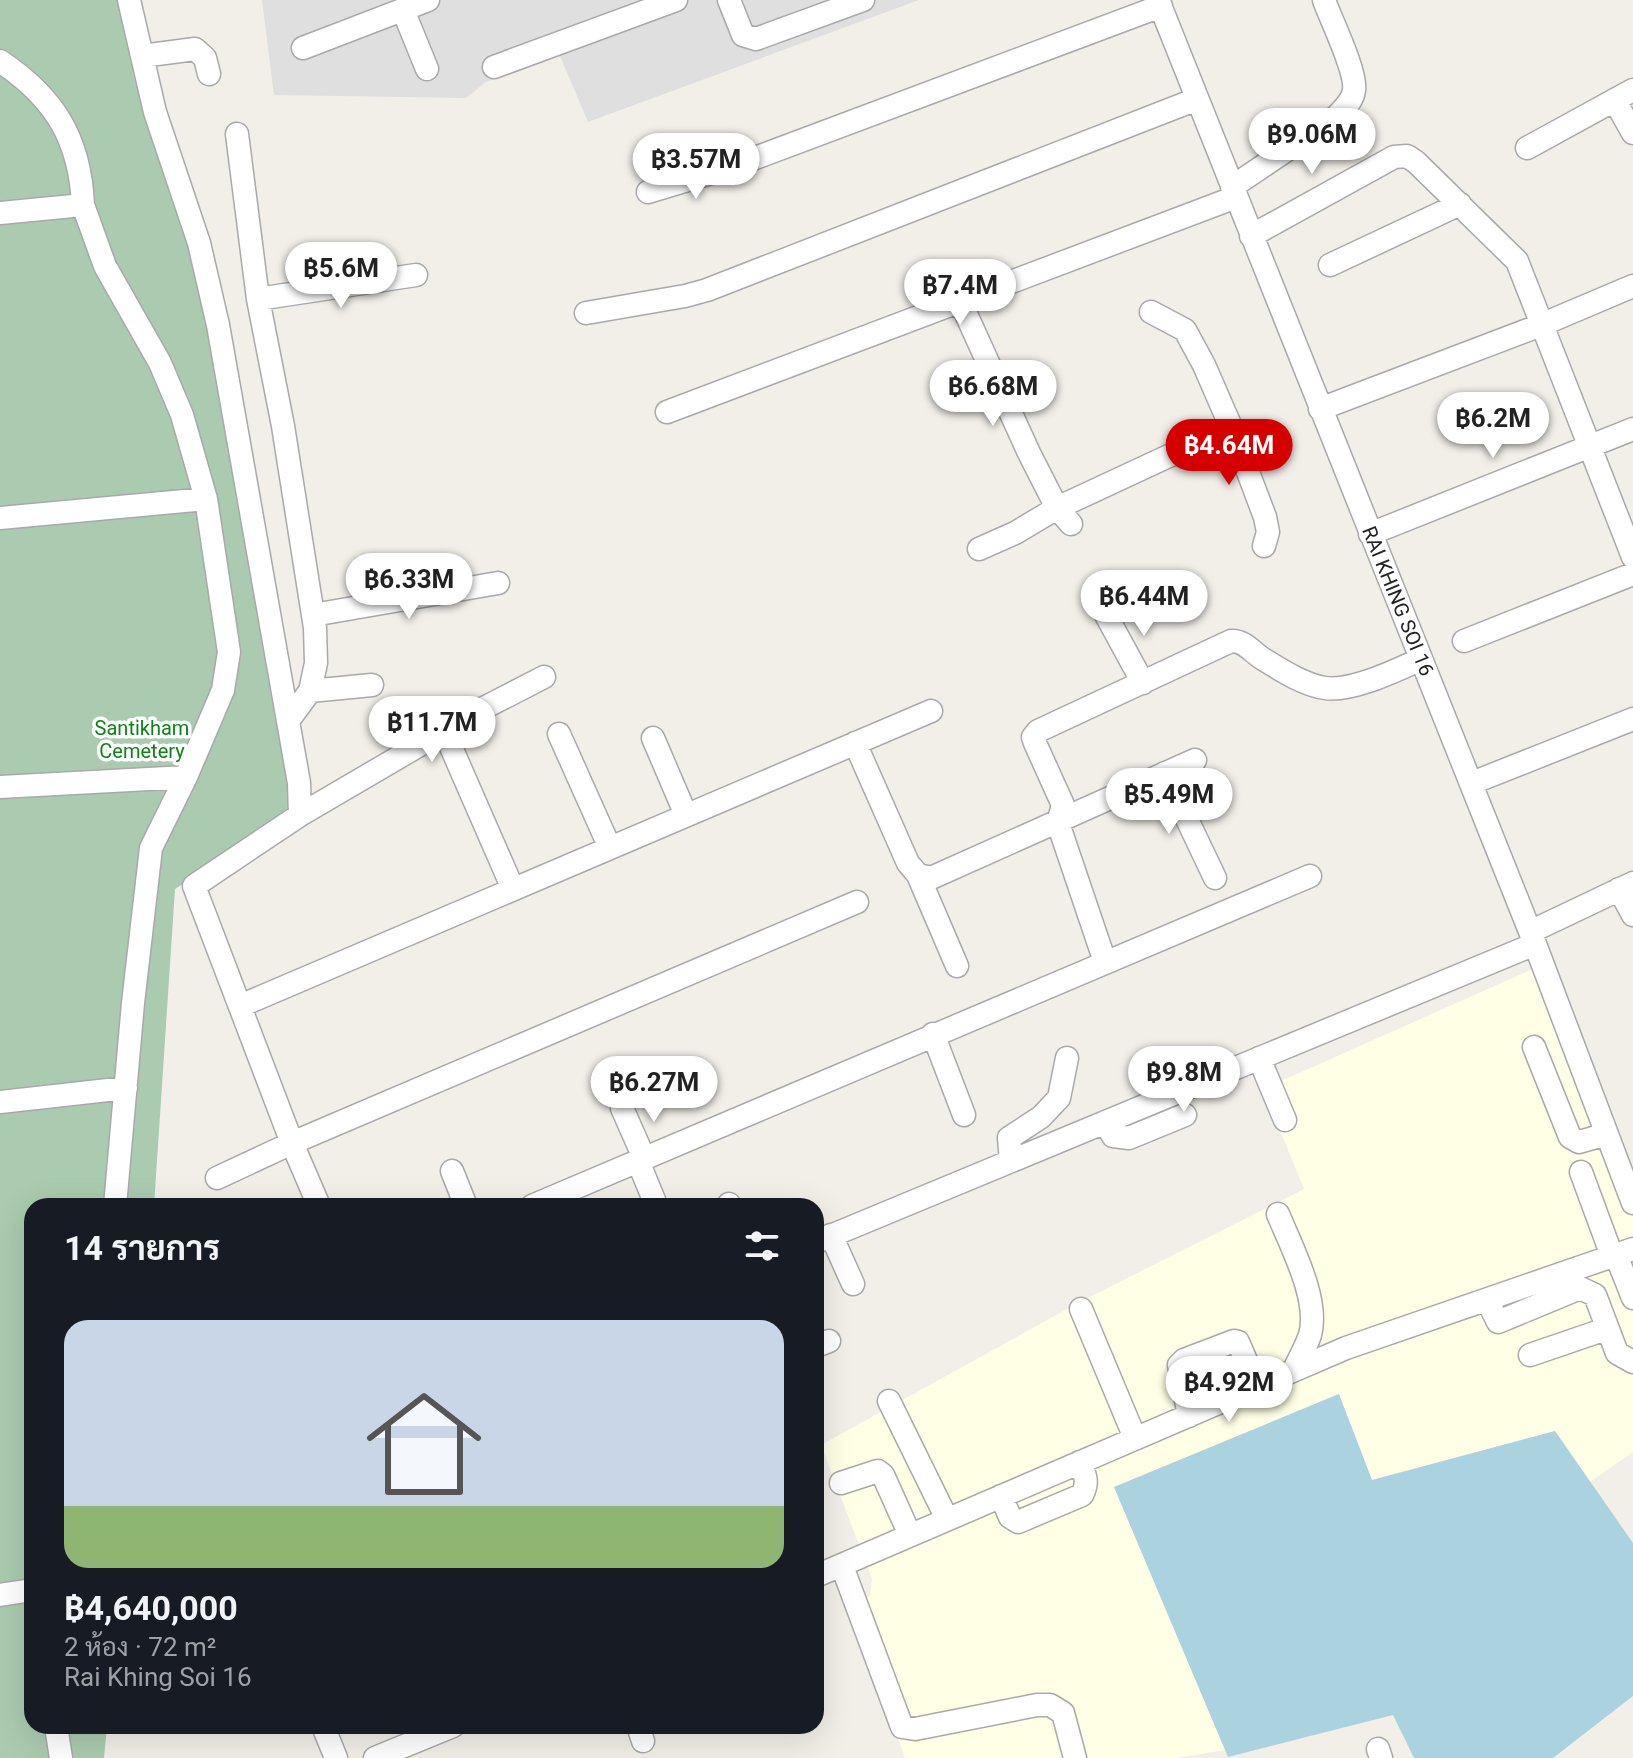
<!DOCTYPE html>
<html lang="th">
<head>
<meta charset="utf-8">
<style>
	body { margin:0; font-family:Roboto,Sarabun,sans-serif; background:#20242c; color:#f1f3f6; height:100vh; display:flex; flex-direction:column; font-size:30px; white-space:nowrap }
	* { box-sizing:border-box; margin:0 }
	p { font-size:26px; color:#9ea1a6 }
	.icon { flex:none; width:44px; height:44px; fill:none; stroke:currentColor; stroke-width:2; stroke-linecap:round; stroke-linejoin:round }
	.map { position:relative; flex:1; overflow:hidden }
	.panel { position:absolute; left:24px; top:1198px; width:800px; height:536px; display:flex; flex-direction:column; background:#171b24; border-radius:24px; box-shadow:0 8px 32px #0002 }
	.panel>* { flex:none }
	.price { position:absolute; translate:-50% -68px; padding:0 18px; border-radius:28px; background:#fff; color:#222; font-size:26px; line-height:52px; filter:drop-shadow(0 2px 4px #0008) }
	.price::after { content:''; position:absolute; left:50%; top:48px; width:24px; height:18px; margin-left:-12px; background:inherit; clip-path:polygon(0 0,100% 0,50% 100%) }
	.price.on { background:#d40000; color:#fff }
	ul { padding:0; list-style:none }
	li { display:grid; align-content:center; gap:16px; height:424px; padding:0 40px }
	li span { display:grid; place-items:center; height:248px; border-radius:24px; color:#555 }
	li>.icon { margin-inline-start:auto }
	span .icon { width:144px; height:144px; fill:#fffc; stroke-width:1 }
	li b { font-size:34px }
	h2 { display:flex; justify-content:space-between; align-items:center; height:96px; padding:0 40px; font-size:34px }
	.map>svg:first-child { display:block }
	.residential { fill:#e0dfdf }
	.education { fill:#ffffe5 }
	.cemetery { fill:#aacbaf }
	.water { fill:#aad3df }
	.lines { fill:none; stroke-linecap:round; stroke-linejoin:round }
	.minor-casing { stroke:#a9a9a9; stroke-width:25 }
	.minor { stroke:#fff; stroke-width:22 }
	.labels { text-anchor:middle; dominant-baseline:central; stroke-width:7; stroke-linejoin:round; paint-order:stroke }
	.street-label { font-size:20px; fill:#222; stroke:#fff }
	.park-label { font-size:20px; fill:#0c8416; stroke:#fff }
</style>
</head>
<body>
<div class="map">
<svg width="1633" height="1758" viewBox="0 0 1633 1758">
	<rect width="100%" height="100%" fill="#f2efe9"/>
	<path class="residential" d="M262,0H919L588,122L560,56L486,82L466,98L274,95Z"/>
	<path class="education" d="M1533,969L1633,1207V1452L1590,1482L1555,1431L1372,1480L1338,1394L1114,1487L1225,1750L1176,1758H905L851,1603L870,1596L872,1579L821,1445L1078,1303L1304,1189L1263,1089Z"/>
	<path class="cemetery" d="M0,0H124L206,286L296,793L289,816L175,889L154,1206H32V1726H107L104,1758H0Z"/>
	<path class="water" d="M1339,1394L1372,1480L1555,1431L1633,1543V1696L1553,1758H1414L1393,1715L1228,1757L1114,1487Z"/>
	<g class="lines">
		<g class="minor-casing">
			<path id="minor" d="M129,0L155,112L199,243L218,325L299,783L300,815L194,886L292,1143L319,1206
				M729,0L743,35L756,39L863,0
				M1158,0L1535,944L1633,1203
				M403,10L427,69
				M303,48L428,0
				M142,56L195,49L205,58L209,74
				M0,61C55,98 80,139 83,205L0,213
				M494,67L676,0
				M1615,101L1633,133
				M237,134L258,299L283,426L315,628L316,663L310,691L288,721
				M1527,148L1633,90
				M1232,187L1337,116C1344,108 1353,101 1354,90C1357,72 1331,20 1324,0
				M648,192L731,167L1161,6
				M83,205L105,266L160,363L182,415L206,499L229,652L223,690L186,777L151,848L133,1003L115,1206
				M1251,236L1394,157L1407,156L1416,162L1517,261L1633,557
				M1330,265L1460,204
				M258,299L416,275
				M961,303L1029,453L1057,508L1071,524
				M1151,312L1185,330L1204,365L1231,427L1265,517L1268,532L1264,546
				M586,313L685,296L707,290L1197,99
				M1320,409L1541,325L1633,286
				M667,412L1236,197
				M0,518L206,499
				M1370,534L1633,429
				M979,549L1015,533L1057,508L1231,427
				M313,615L498,583
				M1106,615L1143,683
				M1464,641L1633,574
				M310,691L372,685
				M559,734L610,848
				M653,738L686,815
				M855,743L908,863L918,875L931,878L1195,760
				M451,747L513,889
				M1165,773L1215,878
				M1472,783L1633,719
				M0,787L186,777
				M300,815L476,712L544,677
				M918,875L957,966
				M1619,889L1633,915
				M1530,932L1633,883
				M1105,962L1058,823L1063,805L1035,743L1033,737L1038,731L1231,641C1244,640 1252,652 1263,659C1281,670 1304,685 1325,688C1352,692 1397,670 1421,659
				M240,1006L931,711
				M933,1034L964,1115
				M1534,1047L1570,1137L1579,1142L1607,1134
				M1259,1058L1285,1120
				M0,1102L126,1088
				M622,1108L644,1158
				M1105,1122L1113,1136L1129,1138L1185,1115
				M638,1161L656,1205
				M1011,1161L1009,1138L1041,1117L1059,1098L1067,1058
				M452,1171L466,1206
				M1581,1172L1612,1256
				M217,1178L292,1143L857,902
				M729,1204L730,1206
				M532,1206L1310,876
				M1278,1214C1291,1246 1320,1300 1310,1335C1306,1347 1299,1359 1294,1370
				M831,1235L853,1284
				M816,1242L1535,944
				M1616,1255L1633,1298
				M1487,1300L1498,1322L1580,1288L1595,1295L1617,1353L1633,1362
				M1081,1309L1135,1438
				M816,1346L829,1341
				M1530,1355L1606,1329
				M889,1401L947,1519
				M1189,1416L1179,1365L1184,1360L1234,1341L1238,1342L1257,1386
				M841,1483L878,1471L883,1475L910,1535
				M1001,1496L1010,1517L1018,1522L1082,1495C1089,1482 1085,1475 1080,1462
				M842,1566L902,1727L915,1729L1037,1705H1050L1063,1713L1075,1758
				M816,1576L1346,1348L1633,1249
				M0,1595L32,1590
				M56,1726L61,1758
				M323,1726L336,1758
				M638,1726L643,1741
				M1378,1749L1381,1758
				M375,1758L453,1726"/>
		</g>
		<use href="#minor" class="minor"/>
	</g>
	<g class="labels">
		<g class="street-label">
			<text transform="translate(1398 601) rotate(68)">RAI KHING SOI 16</text>
		</g>
		<g class="park-label">
			<text x="142" y="728">Santikham<tspan x="142" dy="23">Cemetery</tspan></text>
		</g>
	</g>
</svg>
<b class="price" style="left:1312px;top:176px">฿9.06M</b>
<b class="price" style="left:696px;top:201px">฿3.57M</b>
<b class="price" style="left:341px;top:310px">฿5.6M</b>
<b class="price" style="left:960px;top:327px">฿7.4M</b>
<b class="price" style="left:993px;top:428px">฿6.68M</b>
<b class="price" style="left:1493px;top:460px">฿6.2M</b>
<b class="price on" style="left:1229px;top:487px">฿4.64M</b>
<b class="price" style="left:409px;top:621px">฿6.33M</b>
<b class="price" style="left:1144px;top:638px">฿6.44M</b>
<b class="price" style="left:432px;top:764px">฿11.7M</b>
<b class="price" style="left:1169px;top:836px">฿5.49M</b>
<b class="price" style="left:1184px;top:1114px">฿9.8M</b>
<b class="price" style="left:654px;top:1124px">฿6.27M</b>
<b class="price" style="left:1229px;top:1424px">฿4.92M</b>
<section class="panel">
<h2>14 รายการ<svg class="icon" aria-label="filters" viewBox="0 0 24 24"><path d="M4 7h16M4 17h16"/><circle cx="9" cy="7" r="2"/><circle cx="15" cy="17" r="2"/></svg></h2>
<ul>
<li><span style="background:linear-gradient(#c9d6e8 75%,#8fb573 0)"><svg class="icon" aria-label="home" viewBox="0 0 24 24"><path d="M3 11l9-7 9 7M6 9v11h12V9"/></svg></span><div><b>฿4,640,000</b><p>2 ห้อง · 72 m²</p><p>Rai Khing Soi 16</p></div></li>
</ul>
</section>
</div>
</body>
</html>
